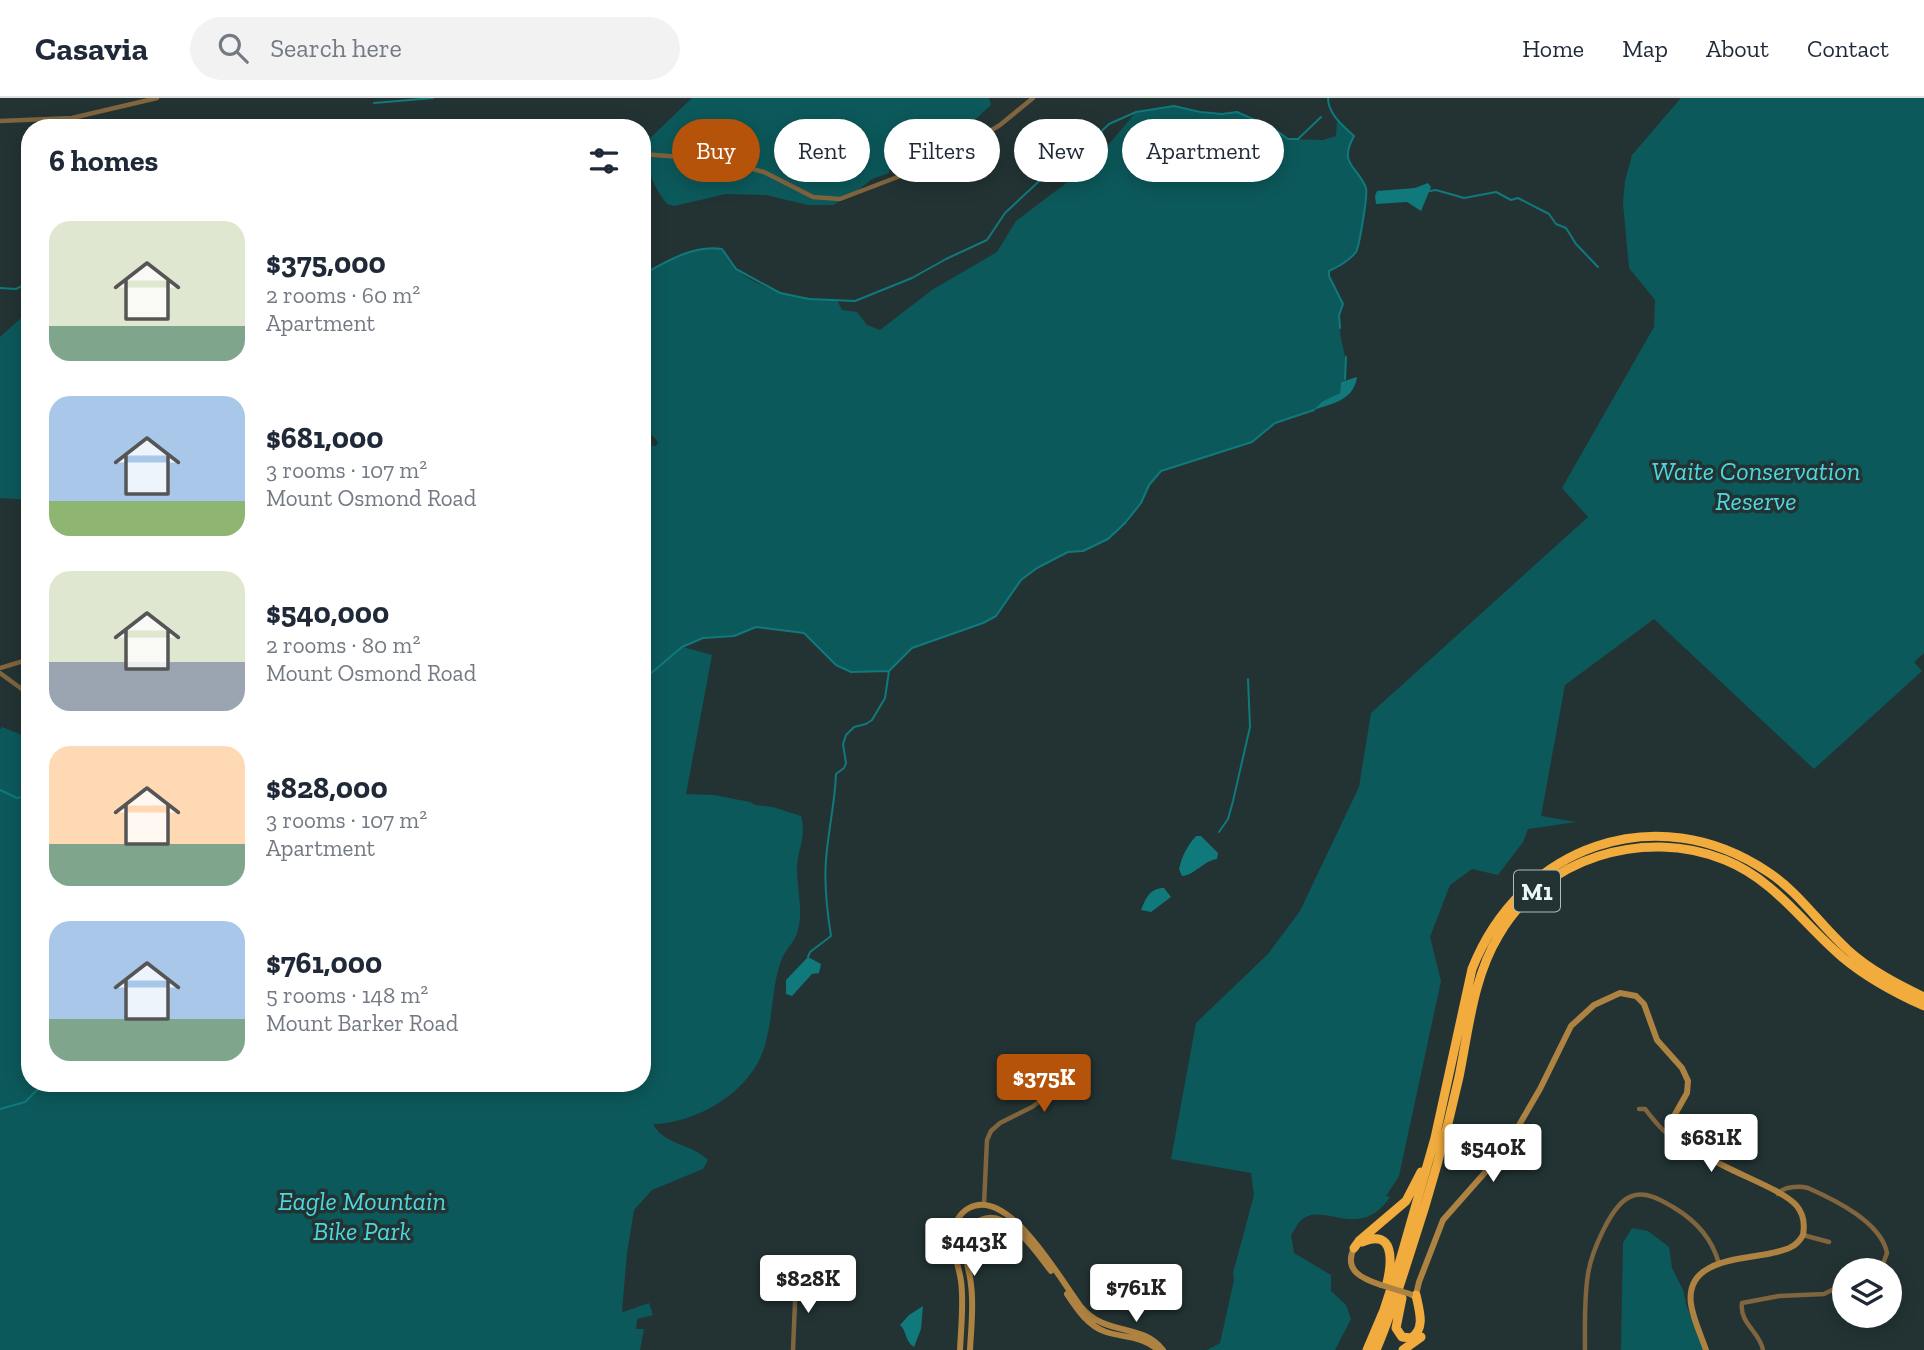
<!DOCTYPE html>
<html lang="en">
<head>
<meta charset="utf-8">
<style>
	body { margin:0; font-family:"Zilla Slab",serif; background:#f2f2f3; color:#1f2937; height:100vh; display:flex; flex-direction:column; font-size:26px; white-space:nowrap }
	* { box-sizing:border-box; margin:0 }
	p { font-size:23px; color:#747a83 }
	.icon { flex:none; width:38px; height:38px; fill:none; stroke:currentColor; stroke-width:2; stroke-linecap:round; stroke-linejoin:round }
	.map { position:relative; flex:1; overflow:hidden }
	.panel { position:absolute; left:21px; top:21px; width:630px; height:973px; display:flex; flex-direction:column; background:#fff; border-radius:28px; box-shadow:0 4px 18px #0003 }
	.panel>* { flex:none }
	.hud { position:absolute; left:672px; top:21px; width:665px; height:63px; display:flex; gap:14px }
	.fabs { position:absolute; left:1832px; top:1160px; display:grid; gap:14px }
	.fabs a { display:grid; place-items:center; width:70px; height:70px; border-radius:50%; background:#fff; box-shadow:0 4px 18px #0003; font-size:35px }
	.price { position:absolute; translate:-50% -60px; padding:0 16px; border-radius:7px; background:#fff; color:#222; font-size:23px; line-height:46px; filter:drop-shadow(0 2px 4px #0008) }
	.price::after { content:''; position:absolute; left:50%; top:42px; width:21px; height:16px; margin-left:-10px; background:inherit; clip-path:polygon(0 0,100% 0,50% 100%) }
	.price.current { background:#b45309; color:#fff }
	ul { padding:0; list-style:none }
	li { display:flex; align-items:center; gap:21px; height:175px; padding:0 28px }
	li span { display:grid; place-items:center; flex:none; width:196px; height:140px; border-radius:21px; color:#555 }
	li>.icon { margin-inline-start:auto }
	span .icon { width:84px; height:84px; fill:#fffc; stroke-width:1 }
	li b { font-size:30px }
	h2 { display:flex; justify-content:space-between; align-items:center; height:84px; padding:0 28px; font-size:30px }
	.pill { padding:0 24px; border-radius:32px; background:#fff; box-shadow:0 4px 18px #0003; font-size:24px; line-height:63px }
	.pill.current { background:#b45309; color:#fff }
	header { display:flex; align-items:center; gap:42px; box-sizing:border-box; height:98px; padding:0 35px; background:#fff; border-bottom:2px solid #e0e1e3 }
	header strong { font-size:33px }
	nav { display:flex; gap:38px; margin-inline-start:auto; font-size:24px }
	.search { width:490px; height:63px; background:#f2f2f3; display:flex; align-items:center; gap:18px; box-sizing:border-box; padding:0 24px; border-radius:38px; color:#747a83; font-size:26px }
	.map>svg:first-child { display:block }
	.green { fill:#0c595b }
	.water { fill:#10797c }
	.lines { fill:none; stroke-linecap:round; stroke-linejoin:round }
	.stream { stroke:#10797c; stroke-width:2 }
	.street { stroke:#81653e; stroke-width:4.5 }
	.secondary { stroke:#ae8241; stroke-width:6 }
	.highway { stroke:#f1ac3d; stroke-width:9 }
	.secondary-bridge { stroke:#ae8241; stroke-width:6 }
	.labels { text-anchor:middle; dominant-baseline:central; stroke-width:7; stroke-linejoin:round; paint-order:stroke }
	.shield { fill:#233334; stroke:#b0bcbc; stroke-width:2 }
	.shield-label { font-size:24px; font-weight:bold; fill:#ecf6f6 }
	.park-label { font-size:26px; font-style:italic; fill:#4fd7dc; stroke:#233334 }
</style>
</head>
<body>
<header>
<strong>Casavia</strong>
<div class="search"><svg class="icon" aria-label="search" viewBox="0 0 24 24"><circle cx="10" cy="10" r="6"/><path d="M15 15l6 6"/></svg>Search here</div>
<nav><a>Home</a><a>Map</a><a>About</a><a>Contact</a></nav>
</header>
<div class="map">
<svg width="1924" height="1252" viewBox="0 0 1924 1252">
	<rect width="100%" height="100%" fill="#233334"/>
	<path class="green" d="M692,0H989L991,7L965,31L932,53L906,55L893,48L889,75L872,81L852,97L833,107H808L766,97L726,96L674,108L667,106C650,84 647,71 647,43Z
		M1681,0H1924V555L1914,564L1922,573L1814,671L1654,521L1565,587L1541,718L1576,724L1528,731L1523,744L1498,777L1472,771L1450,787L1430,839L1441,883L1399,1078L1386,1098L1390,1099C1359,1145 1323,1101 1300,1123C1297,1126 1294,1133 1291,1137L1294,1155L1331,1177V1193L1346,1207L1351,1221L1335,1252H1207L1220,1245L1234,1182L1233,1175L1254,1097L1251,1075L1171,1061L1196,925L1268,856L1300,813L1359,689L1371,615L1588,419L1562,390L1654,229L1655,202L1629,170L1623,105L1625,83L1632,57Z
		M1174,8L1200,15L1222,16L1237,14L1273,30L1288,41L1323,42L1336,38L1337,23L1354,38C1338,67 1357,67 1366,90C1368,95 1359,150 1356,154C1349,163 1339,168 1330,173L1329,178L1343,206C1336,224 1341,240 1345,258C1347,265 1346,274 1345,282L1341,284L1340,295L1323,303L1313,312L1275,325L1252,344L1161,373L1149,387L1141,405L1125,425L1108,441L1083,453L1068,454L1037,470L1021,482L996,518L983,525L912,550L889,573L851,574L836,567L804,535L757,529L734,538L703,540L683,549L712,557L686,696L714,697L750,704L755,707L773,709L801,718C807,740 797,751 797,771C797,791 804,815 797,835C794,845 784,853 781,863C770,893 774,928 761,958C745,997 693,1026 653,1026C665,1048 691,1045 708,1062L703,1071L652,1092L634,1112L627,1155L622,1213L623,1214L649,1205L653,1217L637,1221L636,1231H644L640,1252H0V632L2,629L30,640V985H642V346L656,348L658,344L645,330L642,331V177C665,164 695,147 722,151C727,158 732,167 738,173C767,195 802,201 837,202L842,212L857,214L867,227L880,232L932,192L997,154L1016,123L1094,64L1136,14Z
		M30,212V402L0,400V239Z
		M1632,1130L1648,1133L1669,1149L1672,1170L1683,1192L1687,1209L1704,1252H1621L1623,1145Z"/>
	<path class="water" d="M1428,85L1431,89L1421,113L1407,104L1376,106L1375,98L1377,93L1415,90Z
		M1357,279C1354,302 1332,306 1313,312L1323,303L1340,295L1341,284Z
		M1196,738H1201L1218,755L1217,761C1203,763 1195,777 1182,778L1179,771C1182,758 1187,748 1196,738Z
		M1164,790L1171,799L1151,814L1141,812C1146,800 1150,790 1164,790Z
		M808,859L821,866L819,875L812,876L792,898L786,896V882Z
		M923,1208L921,1231L914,1249C905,1244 907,1233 900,1227L909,1217Z"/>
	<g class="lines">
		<path class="stream" d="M1328,0C1328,16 1343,28 1354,38C1338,67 1357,67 1366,90C1368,97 1359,149 1356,154C1349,163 1339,168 1329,173V178L1343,206L1339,217L1340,230
			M374,5L433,0
			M1430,93L1436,92L1464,100L1496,94L1511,102L1518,100L1549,116L1556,126L1566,130L1576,146L1598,169
			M642,177C665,164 695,146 722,151L736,171L780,195L809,201L855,203L912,180L946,161L987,142L1005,115L1050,73L1087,47L1109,26L1136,14L1174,8L1200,14L1222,16L1237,14L1273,30L1288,41H1298L1321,19
			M0,190L16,191L30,184
			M1345,281L1346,259
			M642,583L682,549L703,540L734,538L756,529L804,535L836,567L851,574L889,573
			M0,692L17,700L30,698
			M1219,734L1228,721L1233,703L1250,629L1248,581
			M808,859L810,854L831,838C827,813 824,787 826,762C828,733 835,705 836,676L844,670L846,665L843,646L846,637L854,629L866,626L872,622L885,600L889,573L912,550L983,525L996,518L1021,482L1037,470L1068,454L1083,453L1108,441L1125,425L1141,405L1149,387L1161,373L1252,344L1275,325L1314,312
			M53,985L68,992L99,988L112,991L116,985
			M0,1011L25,1004L40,989H47L52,985"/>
		<path class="street" d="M0,23L72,20L157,0
			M642,56L707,61L742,68L764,74L813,99L840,101L942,62L1000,27L1033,0
			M0,570L30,561
			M0,575L30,597
			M1639,1011H1645C1657,1026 1667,1039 1685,1048L1688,1045
			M1778,1096C1783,1088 1800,1088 1808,1090C1835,1102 1881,1124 1887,1155L1883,1166L1872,1172
			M984,1106L987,1042L991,1033L1000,1025L1032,1009L1059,989L1083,980
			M1803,1137L1829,1144
			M793,1252L796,1181
			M1585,1252C1585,1227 1584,1201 1588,1176C1591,1156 1611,1105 1632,1098C1646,1093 1661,1102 1673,1109C1695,1122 1712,1139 1719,1166
			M1763,1252C1760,1234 1739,1225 1742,1205L1779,1198L1824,1196L1844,1186"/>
		<path class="secondary" d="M1354,1150C1343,1173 1363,1181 1381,1187
			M1067,1196C1077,1211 1088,1228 1106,1234C1125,1240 1143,1238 1158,1252
			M1412,1197H1416L1419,1184L1443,1122L1504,1053L1540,991L1571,928L1594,907L1620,895L1636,898L1644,906L1657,942L1682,970L1688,983L1687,995L1674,1018C1671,1060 1772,1081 1796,1107C1804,1116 1805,1126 1803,1137C1796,1150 1785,1152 1772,1155C1741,1162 1685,1161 1691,1206C1693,1221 1701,1237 1706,1252
			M960,1252C961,1229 964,1205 961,1183C959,1167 951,1152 953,1136C954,1125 960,1115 969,1110C1009,1088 1061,1183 1081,1209C1106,1239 1141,1224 1163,1252
			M970,1252C971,1231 974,1208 971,1187C970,1172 963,1158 965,1144C967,1134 972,1127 981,1122C1007,1109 1037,1155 1051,1173"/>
		<path class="highway" d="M1362,1144C1395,1130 1392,1164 1387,1185
			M1354,1150L1359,1143L1406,1103L1421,1074
			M1402,1200L1396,1230L1402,1239L1411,1240C1426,1231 1419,1212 1416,1197
			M1367,1252L1384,1212L1399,1166L1435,1040L1472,871C1520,749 1656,698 1768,774C1799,794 1820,827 1848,852C1870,872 1897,886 1924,899
			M1376,1252C1390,1220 1400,1186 1411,1152C1430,1095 1446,1037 1459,979C1469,930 1473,880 1499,837C1543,760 1644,729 1725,762C1775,782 1803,826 1842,859C1867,880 1895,895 1924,908
			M1403,1252L1421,1239"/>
		<path class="secondary-bridge" d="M1381,1187L1410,1196"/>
	</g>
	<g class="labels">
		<rect class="shield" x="1514" y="772.5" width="46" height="41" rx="5"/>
		<g class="shield-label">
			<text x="1537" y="793">M1</text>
		</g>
		<g class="park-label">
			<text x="1756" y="373">Waite Conservation<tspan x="1756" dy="30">Reserve</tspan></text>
			<text x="362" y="1103">Eagle Mountain<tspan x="362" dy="30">Bike Park</tspan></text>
		</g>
	</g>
</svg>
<div class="fabs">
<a><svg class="icon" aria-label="layers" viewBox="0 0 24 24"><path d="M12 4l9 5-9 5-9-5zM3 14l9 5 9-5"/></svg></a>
</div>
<b class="price current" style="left:1044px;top:1016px">$375K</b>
<b class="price" style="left:1711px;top:1076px">$681K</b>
<b class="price" style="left:1493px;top:1086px">$540K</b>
<b class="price" style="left:974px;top:1180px">$443K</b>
<b class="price" style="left:808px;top:1217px">$828K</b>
<b class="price" style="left:1136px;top:1226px">$761K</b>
<div class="hud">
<a class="pill current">Buy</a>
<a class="pill">Rent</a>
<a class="pill">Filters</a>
<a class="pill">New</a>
<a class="pill">Apartment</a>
</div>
<section class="panel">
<h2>6 homes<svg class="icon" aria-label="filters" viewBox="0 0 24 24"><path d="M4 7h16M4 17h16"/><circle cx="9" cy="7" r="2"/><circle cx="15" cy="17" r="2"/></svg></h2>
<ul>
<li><span style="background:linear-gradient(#dfe7d0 75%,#7fa58c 0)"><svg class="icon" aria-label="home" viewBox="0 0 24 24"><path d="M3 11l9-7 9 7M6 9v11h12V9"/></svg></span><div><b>$375,000</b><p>2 rooms · 60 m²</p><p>Apartment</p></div></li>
<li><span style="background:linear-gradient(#a9c7e8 75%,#8fb573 0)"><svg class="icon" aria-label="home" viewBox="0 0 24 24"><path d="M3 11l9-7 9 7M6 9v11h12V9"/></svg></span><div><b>$681,000</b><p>3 rooms · 107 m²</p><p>Mount Osmond Road</p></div></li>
<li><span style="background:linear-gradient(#dfe7d0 65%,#9aa5b1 0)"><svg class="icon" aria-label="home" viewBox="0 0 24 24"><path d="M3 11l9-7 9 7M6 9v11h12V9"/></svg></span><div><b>$540,000</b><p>2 rooms · 80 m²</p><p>Mount Osmond Road</p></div></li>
<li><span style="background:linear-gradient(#ffd9b3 70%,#7fa58c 0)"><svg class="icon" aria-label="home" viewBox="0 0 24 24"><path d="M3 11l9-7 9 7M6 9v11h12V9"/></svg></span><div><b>$828,000</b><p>3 rooms · 107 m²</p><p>Apartment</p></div></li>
<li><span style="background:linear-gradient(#a9c7e8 70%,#7fa58c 0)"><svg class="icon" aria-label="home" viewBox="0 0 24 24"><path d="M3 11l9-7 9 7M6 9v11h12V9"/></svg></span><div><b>$761,000</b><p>5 rooms · 148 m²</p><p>Mount Barker Road</p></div></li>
</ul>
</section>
</div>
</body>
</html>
